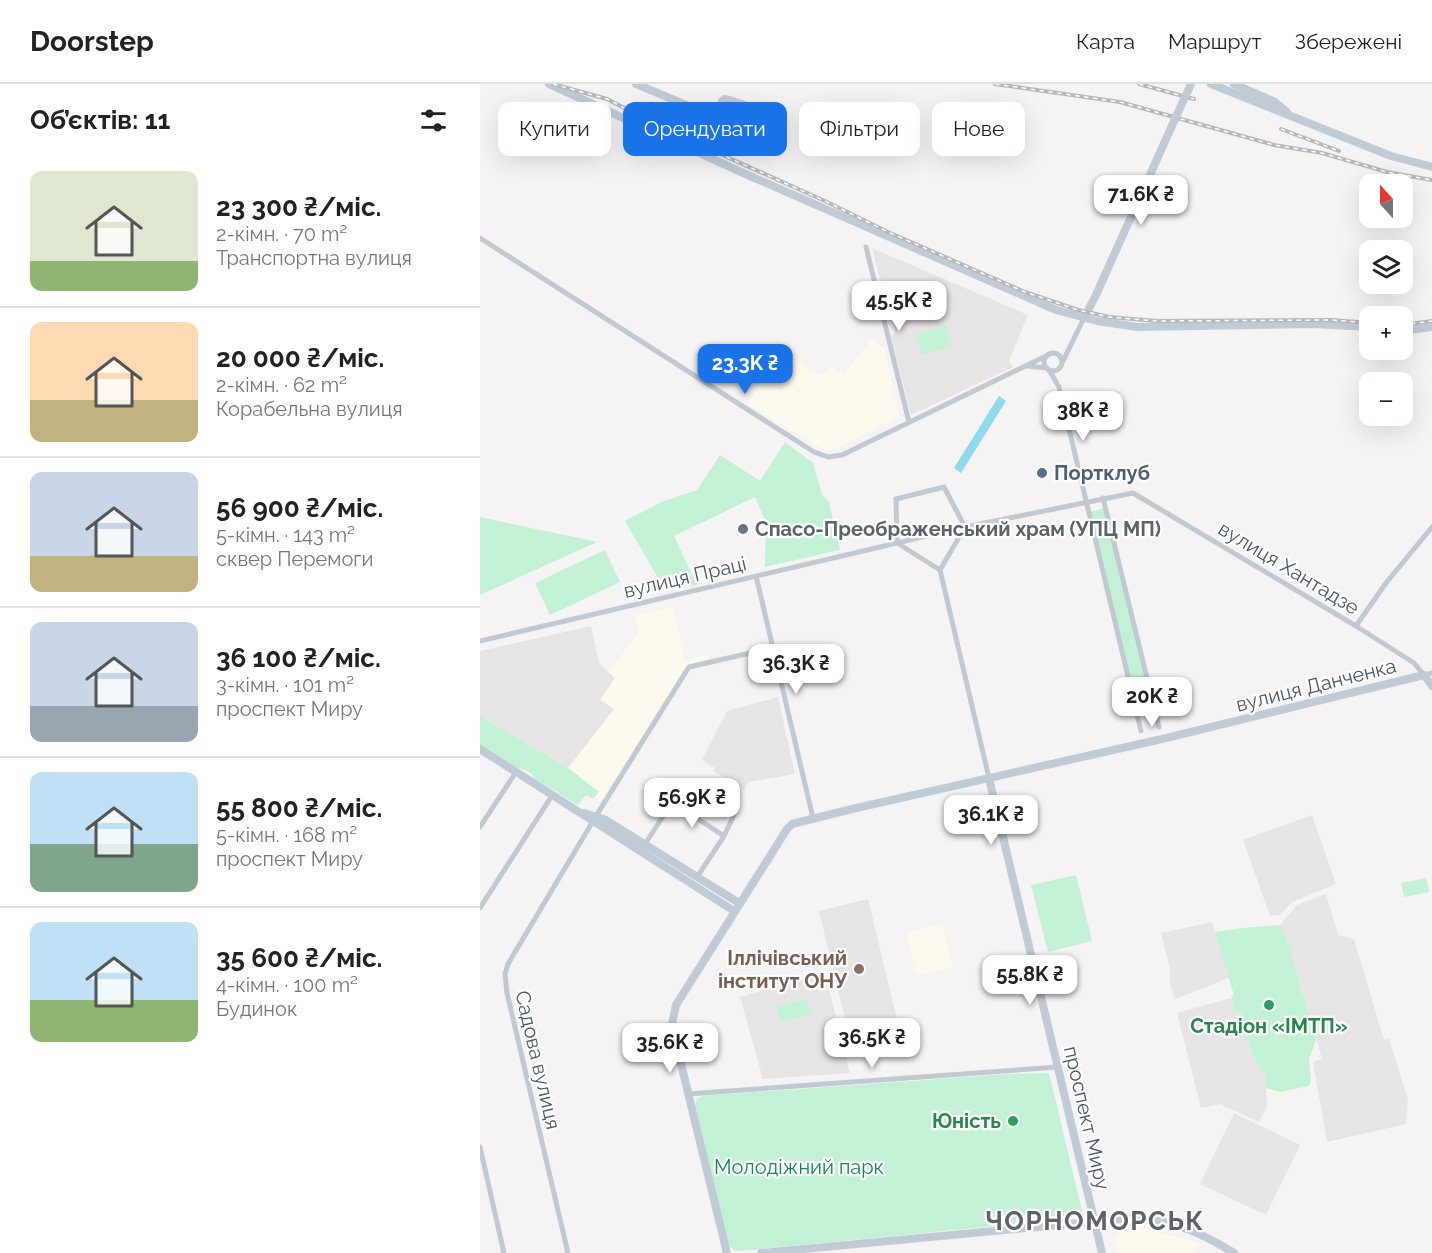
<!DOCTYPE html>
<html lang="uk">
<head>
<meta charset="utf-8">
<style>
	body { margin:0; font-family:Raleway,sans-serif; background:#f6f6f6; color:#222; height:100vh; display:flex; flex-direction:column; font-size:22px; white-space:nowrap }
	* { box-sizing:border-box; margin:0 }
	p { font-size:20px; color:#767676 }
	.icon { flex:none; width:33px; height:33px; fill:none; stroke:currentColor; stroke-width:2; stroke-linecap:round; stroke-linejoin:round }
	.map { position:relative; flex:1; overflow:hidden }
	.sheet { display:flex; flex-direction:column; background:#fff; width:480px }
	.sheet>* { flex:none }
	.top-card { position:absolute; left:18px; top:18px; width:570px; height:54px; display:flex; gap:12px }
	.needle { width:39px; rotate:339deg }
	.controls { position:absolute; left:879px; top:90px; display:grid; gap:12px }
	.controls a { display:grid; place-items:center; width:54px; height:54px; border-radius:12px; background:#fff; box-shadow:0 6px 24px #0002; font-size:30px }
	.price { position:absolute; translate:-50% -51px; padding:0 14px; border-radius:12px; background:#fff; color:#222; font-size:20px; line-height:39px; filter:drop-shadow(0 2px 3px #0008) }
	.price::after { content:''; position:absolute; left:50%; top:36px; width:18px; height:14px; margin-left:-9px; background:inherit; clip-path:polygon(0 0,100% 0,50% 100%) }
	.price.on { background:#1a73e8; color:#fff }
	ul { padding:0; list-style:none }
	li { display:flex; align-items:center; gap:18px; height:150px; padding:0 30px }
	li+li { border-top:2px solid #e0e0e0 }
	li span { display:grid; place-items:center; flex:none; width:168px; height:120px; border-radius:12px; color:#555 }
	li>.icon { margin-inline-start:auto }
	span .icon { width:72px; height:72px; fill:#fffc; stroke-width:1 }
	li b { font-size:26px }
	h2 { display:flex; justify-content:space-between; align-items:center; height:72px; padding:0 30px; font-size:26px }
	.tag { padding:0 21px; border-radius:12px; background:#fff; box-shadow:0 6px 24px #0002; font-size:21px; line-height:54px }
	.tag.on { background:#1a73e8; color:#fff }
	header { display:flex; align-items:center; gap:36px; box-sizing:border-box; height:84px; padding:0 30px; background:#fff; border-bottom:2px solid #e0e0e0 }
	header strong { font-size:28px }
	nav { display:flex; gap:33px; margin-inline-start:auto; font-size:21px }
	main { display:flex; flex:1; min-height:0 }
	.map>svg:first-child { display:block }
	.commercial { fill:#fdf9ef }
	.education { fill:#e6e4e5 }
	.green { fill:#c3f1d5 }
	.water { fill:#90daee }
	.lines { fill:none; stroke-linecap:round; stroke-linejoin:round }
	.street { stroke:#c1cad2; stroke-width:5 }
	.secondary { stroke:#c1cbd6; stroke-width:8 }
	.rail-casing { stroke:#b5b8bd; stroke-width:4 }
	.rail { stroke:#fff; stroke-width:1.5; stroke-dasharray:4.5; stroke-linecap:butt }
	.secondary-bridge { stroke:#c1cbd6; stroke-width:8 }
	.service-dot { fill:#5c6f8a; stroke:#fff; stroke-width:2 }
	.worship-dot { fill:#6b7280; stroke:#fff; stroke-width:2 }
	.education-dot { fill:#8d6e63; stroke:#fff; stroke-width:2 }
	.leisure-dot { fill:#2e9e5b; stroke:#fff; stroke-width:2 }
	.labels { text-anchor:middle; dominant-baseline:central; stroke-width:4.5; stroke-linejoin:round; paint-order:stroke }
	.service-label { font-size:20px; font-weight:bold; fill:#4e5e75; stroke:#fff; text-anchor:start }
	.worship-label { font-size:20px; font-weight:bold; fill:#5b616d; stroke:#fff; text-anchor:start }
	.street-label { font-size:20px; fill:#4a5661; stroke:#fff }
	.education-label { font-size:20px; font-weight:bold; fill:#785e54; stroke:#fff; text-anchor:end }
	.leisure-label { font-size:20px; font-weight:bold; fill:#27864d; stroke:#fff }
	.park-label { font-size:20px; fill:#17864f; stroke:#fff }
	.district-label { font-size:26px; font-weight:bold; letter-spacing:1.5px; fill:#5f6368; stroke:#fff }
</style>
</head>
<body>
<header>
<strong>Doorstep</strong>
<nav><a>Карта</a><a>Маршрут</a><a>Збережені</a></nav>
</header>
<main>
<section class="sheet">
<h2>Об’єктів: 11<svg class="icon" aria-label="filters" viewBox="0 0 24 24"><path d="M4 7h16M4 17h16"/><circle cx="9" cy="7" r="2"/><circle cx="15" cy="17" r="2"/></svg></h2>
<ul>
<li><span style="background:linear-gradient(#dfe7d0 75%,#8fb573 0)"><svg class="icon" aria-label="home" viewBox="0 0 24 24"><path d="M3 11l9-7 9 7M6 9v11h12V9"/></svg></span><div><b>23 300 ₴/міс.</b><p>2-кімн. · 70 m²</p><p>Транспортна вулиця</p></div></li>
<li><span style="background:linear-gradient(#ffd9b3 65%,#c2b280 0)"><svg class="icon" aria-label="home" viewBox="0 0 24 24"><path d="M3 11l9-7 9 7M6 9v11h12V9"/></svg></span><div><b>20 000 ₴/міс.</b><p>2-кімн. · 62 m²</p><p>Корабельна вулиця</p></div></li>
<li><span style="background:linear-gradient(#c9d6e8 70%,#c2b280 0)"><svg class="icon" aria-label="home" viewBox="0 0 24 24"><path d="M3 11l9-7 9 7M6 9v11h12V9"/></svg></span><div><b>56 900 ₴/міс.</b><p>5-кімн. · 143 m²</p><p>сквер Перемоги</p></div></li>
<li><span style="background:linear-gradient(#c9d6e8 70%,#9aa5b1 0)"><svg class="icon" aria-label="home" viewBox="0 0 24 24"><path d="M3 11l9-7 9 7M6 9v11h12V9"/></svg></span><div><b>36 100 ₴/міс.</b><p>3-кімн. · 101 m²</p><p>проспект Миру</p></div></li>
<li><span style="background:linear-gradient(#bfe0f5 60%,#7fa58c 0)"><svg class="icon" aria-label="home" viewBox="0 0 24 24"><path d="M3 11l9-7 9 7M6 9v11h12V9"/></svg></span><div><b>55 800 ₴/міс.</b><p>5-кімн. · 168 m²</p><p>проспект Миру</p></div></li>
<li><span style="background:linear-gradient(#bfe0f5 65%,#8fb573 0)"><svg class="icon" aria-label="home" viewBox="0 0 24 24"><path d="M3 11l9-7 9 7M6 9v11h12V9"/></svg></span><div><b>35 600 ₴/міс.</b><p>4-кімн. · 100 m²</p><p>Будинок</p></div></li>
</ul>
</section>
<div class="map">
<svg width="952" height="1169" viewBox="0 0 952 1169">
	<rect width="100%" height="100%" fill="#f5f3f3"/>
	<path class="commercial" d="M391,256L405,265L419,332L348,368L267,320L301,270H305L342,292L350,282L364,290Z
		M193,523L205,576L229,571L230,575L206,582L120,718L116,714L118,707L88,684L134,625L120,616L135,594L128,587L159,549L154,531Z
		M462,840L473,883L436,891L426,849Z
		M660,1143L718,1159L714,1169H639L635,1152Z"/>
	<path class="education" d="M392,164L548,231L529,277L533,283L431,331L411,252L415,249Z
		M111,542L119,579L135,594L120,616L134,625L88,684L0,632V567Z
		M298,613L315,690L269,698L264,706L233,687L235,684L222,676L247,627Z
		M832,731L856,800L812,818L800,831L790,832L763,756Z
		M846,810L858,851L874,855L904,956L909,955L928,1016L926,1040L847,1058L833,978L842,975L809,861L800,841L817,821Z
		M388,815L419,944L370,956L339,827Z
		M732,838L749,894L695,915L690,900V885L681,849Z
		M345,889L370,989L283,995L260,913Z
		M751,914L755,928H760L773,971L781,989H785L787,1022L779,1038L740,1020L721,1024L697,929Z
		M754,1029L820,1061L786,1131L720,1100Z"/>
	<path class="green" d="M466,241L472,262L442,271L435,251Z
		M305,358L333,379L342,410L349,418L360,466L285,483L286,438L275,413L194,452L217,501L192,504L181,499L145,437L184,417L217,406L240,371L280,397Z
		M624,424L672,622L657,625L610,428Z
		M0,433L117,458L0,511Z
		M125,466L140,498L70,531L55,499Z
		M0,632L88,684L119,708L113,715L106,711L98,721L55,695C51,688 44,684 37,684L0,662Z
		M596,791L612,857L568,868L551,801Z
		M946,794L949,808L924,813L921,799Z
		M800,841L809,861L836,956L829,976L831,997L829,1002L800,1008L786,1004L785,989H781L773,971L760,928L755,929L751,912L754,911L735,848L762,844Z
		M327,915L330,931L301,938L297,922Z
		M569,989L603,1131L536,1135L535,1140L260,1167L254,1166L249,1161L215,1021L217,1015L222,1012L530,990Z"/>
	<path class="water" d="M519,312L526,317L481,389L474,384Z"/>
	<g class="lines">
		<path class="street" d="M0,154L334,368L348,373L362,371L568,271
			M386,163L429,338
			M564 278a9 9 0 1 1 18 0a9 9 0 1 1-18 0Z
			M582,279L604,234
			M547,282L567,284
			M569,286L579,303L661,647
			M623,414L679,643
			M417,459L416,415L464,403L485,443
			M417,459L460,486
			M460,486L509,694
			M460,486L485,443
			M276,492L333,734
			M876,542L906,499L952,443
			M0,557L485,443L653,409L876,542L934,579L944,591L952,589
			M192,718L244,752
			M0,743L36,688
			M165,760L204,700L208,699L254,731L244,752L217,793
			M0,824L73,710
			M208,1010L578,983
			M0,1063L24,1169
			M88,1169L27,909L25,890L28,880L116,732L209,583L292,564"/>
		<path class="secondary" d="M69,0L261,88L576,226L617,237L657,243L832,240L890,243
			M156,0L223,28L235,38L265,49L271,48C273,44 276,38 277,34C278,22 254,18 245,15L242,17
			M731,0L911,72L952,83
			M754,0L795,18L807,28
			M604,234L616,211L695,35
			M922,247L952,243
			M0,665L254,827
			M509,694L622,1169
			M104,729L124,735L259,819
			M247,1169L194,951L192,940L196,921L307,745L312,740L372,725L682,655L944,591L952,602
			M281,1169L652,1134C688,1134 724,1150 754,1169"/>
		<g class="rail-casing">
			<path id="rail" d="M73,0L127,15L193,49L345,117L408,148L545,208L598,226L629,233L677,237L852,236L890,239
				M515,0L640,18L794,61L842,69L907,88L952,96
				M659,0L714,15
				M801,45L859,67
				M922,241L952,237"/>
		</g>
		<use href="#rail" class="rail"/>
		<path class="secondary-bridge" d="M695,35L711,0"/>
	</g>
	<circle class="service-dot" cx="562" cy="389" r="6"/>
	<circle class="worship-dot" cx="263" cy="445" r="6"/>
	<circle class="education-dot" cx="379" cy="885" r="6"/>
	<g class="leisure-dot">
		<circle cx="789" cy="921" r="6"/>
		<circle cx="533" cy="1037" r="6"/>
	</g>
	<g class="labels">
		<g class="service-label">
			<text x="574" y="389">Портклуб</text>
		</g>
		<g class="worship-label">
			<text x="275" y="445">Спасо-Преображенський храм (УПЦ МП)</text>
		</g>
		<g class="street-label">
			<text transform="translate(809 484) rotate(31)">вулиця Хантадзе</text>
			<text transform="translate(205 493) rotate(-13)">вулиця Праці</text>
			<text transform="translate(836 601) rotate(-14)">вулиця Данченка</text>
			<text transform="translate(58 976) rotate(77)">Садова вулиця</text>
			<text transform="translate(607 1034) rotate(77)">проспект Миру</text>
		</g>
		<g class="education-label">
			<text x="367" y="874">Іллічівський<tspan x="367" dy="23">інститут ОНУ</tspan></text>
		</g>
		<g class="leisure-label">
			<text x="789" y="942">Стадіон «ІМТП»</text>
			<text x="521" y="1037" text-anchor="end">Юність</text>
		</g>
		<g class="park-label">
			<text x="319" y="1083">Молодіжний парк</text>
		</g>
		<g class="district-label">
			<text x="615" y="1137">ЧОРНОМОРСЬК</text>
		</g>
	</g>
</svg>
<div class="controls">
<a><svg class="needle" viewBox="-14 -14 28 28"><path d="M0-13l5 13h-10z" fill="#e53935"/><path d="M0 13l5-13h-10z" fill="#767676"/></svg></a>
<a><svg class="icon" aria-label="layers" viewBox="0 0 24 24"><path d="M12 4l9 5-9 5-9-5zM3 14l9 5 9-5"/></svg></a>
<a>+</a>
<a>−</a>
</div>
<b class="price" style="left:661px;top:142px">71.6K ₴</b>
<b class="price" style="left:419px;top:248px">45.5K ₴</b>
<b class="price on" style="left:265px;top:311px">23.3K ₴</b>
<b class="price" style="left:603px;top:358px">38K ₴</b>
<b class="price" style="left:316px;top:611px">36.3K ₴</b>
<b class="price" style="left:672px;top:644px">20K ₴</b>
<b class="price" style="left:212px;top:745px">56.9K ₴</b>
<b class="price" style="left:511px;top:762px">36.1K ₴</b>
<b class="price" style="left:550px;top:922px">55.8K ₴</b>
<b class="price" style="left:392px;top:985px">36.5K ₴</b>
<b class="price" style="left:190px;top:990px">35.6K ₴</b>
<div class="top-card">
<a class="tag">Купити</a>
<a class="tag on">Орендувати</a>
<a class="tag">Фільтри</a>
<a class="tag">Нове</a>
</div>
</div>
</main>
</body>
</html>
